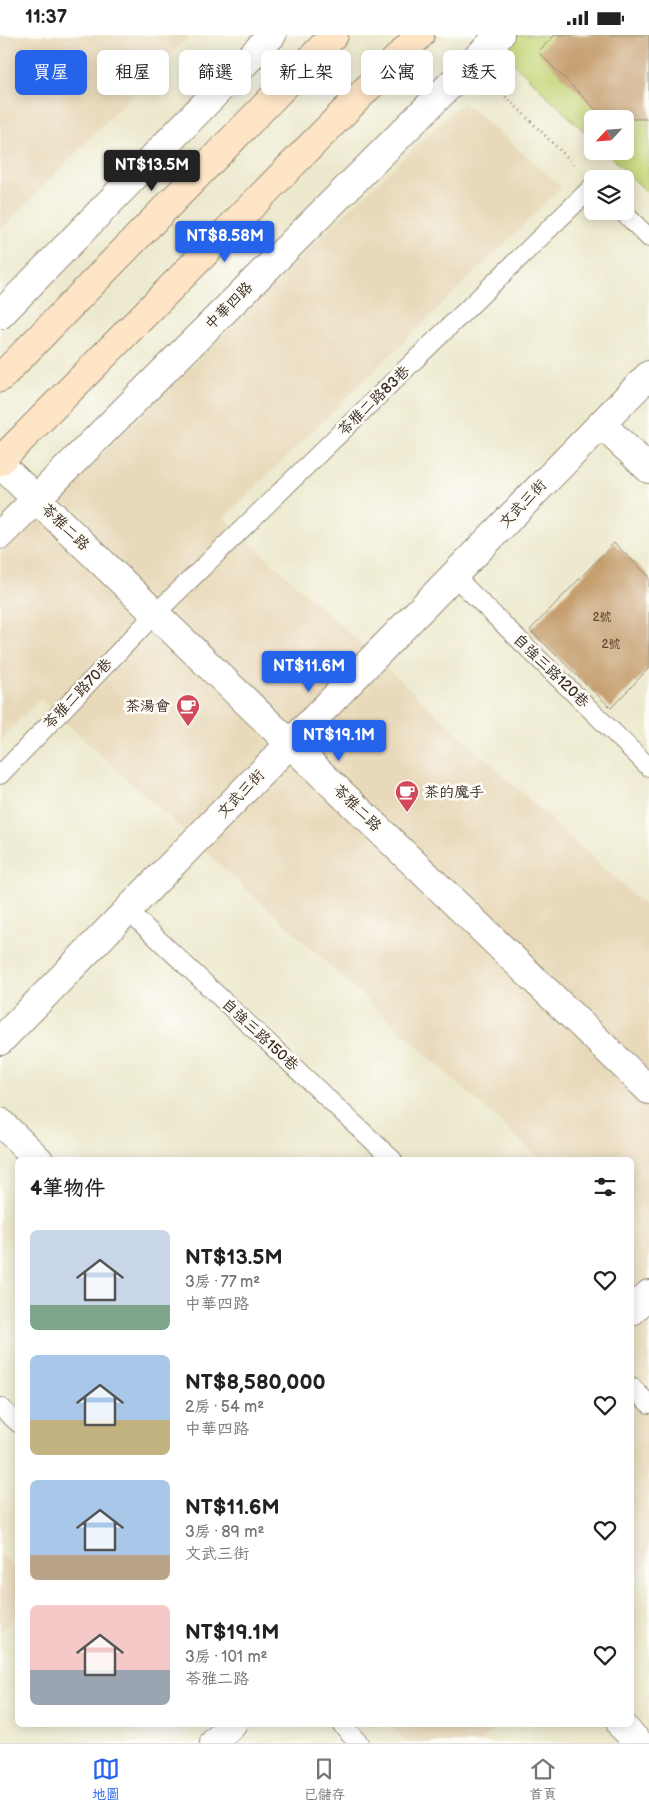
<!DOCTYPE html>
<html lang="zh-TW">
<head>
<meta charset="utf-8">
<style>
	body { margin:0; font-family:"Balsamiq Sans","LXGW WenKai TC",sans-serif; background:#f6f6f6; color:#222; height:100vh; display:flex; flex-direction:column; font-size:19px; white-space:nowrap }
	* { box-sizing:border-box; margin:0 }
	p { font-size:16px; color:#767676 }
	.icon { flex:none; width:28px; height:28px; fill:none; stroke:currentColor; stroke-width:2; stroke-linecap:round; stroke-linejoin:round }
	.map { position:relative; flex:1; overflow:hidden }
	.details { position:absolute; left:15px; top:1122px; width:619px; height:570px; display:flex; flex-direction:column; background:#fff; border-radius:8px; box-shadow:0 2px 12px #0003 }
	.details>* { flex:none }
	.top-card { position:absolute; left:15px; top:15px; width:620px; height:45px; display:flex; gap:10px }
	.needle { width:32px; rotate:244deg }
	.controls { position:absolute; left:584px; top:75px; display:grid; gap:10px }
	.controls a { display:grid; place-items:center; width:50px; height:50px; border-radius:8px; background:#fff; box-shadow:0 2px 12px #0003; font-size:25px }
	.price { position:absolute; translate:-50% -42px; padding:0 11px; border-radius:5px; background:#2563eb; color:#fff; font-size:16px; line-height:32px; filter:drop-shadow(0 1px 2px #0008) }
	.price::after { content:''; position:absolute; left:50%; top:30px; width:15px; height:11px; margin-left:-8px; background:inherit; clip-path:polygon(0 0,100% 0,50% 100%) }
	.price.selected { background:#222; color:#fff }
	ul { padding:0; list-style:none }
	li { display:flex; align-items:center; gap:15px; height:125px; padding:0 15px }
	li span { display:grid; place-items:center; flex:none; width:140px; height:100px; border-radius:8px; color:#555 }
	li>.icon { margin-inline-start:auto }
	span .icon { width:60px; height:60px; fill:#fffc; stroke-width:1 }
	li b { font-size:21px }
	h2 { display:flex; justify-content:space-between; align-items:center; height:60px; padding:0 15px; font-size:21px }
	.tag { padding:0 18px; border-radius:8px; background:#fff; box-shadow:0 2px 12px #0003; font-size:18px; line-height:45px }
	.tag.selected { background:#2563eb; color:#fff }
	.status { display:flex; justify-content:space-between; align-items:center; height:35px; padding:0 25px; background:#fff; direction:ltr }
	.status svg { height:14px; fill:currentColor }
	.dock { display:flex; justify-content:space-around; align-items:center; height:70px; border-top:1px solid #e0e0e0; background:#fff; font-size:14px; color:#767676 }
	.dock a { display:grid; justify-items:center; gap:2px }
	.dock .selected { color:#2563eb }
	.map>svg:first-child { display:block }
	.built { fill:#e8d9ba }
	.green { fill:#c5d577; stroke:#80804a }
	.building { fill:#c69f6f }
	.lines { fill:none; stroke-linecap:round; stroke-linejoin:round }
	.service-casing { stroke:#948a76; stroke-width:20 }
	.minor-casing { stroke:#948a76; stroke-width:30 }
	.tertiary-casing { stroke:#948a76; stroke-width:30 }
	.secondary-casing { stroke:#948a76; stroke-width:30 }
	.path { stroke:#948a76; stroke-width:3; stroke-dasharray:1 4; stroke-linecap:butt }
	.service { stroke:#fff; stroke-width:18 }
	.minor { stroke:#fff; stroke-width:28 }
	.tertiary { stroke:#fff; stroke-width:28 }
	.secondary { stroke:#fde5c5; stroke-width:28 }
	.labels { text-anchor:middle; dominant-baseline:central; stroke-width:5; stroke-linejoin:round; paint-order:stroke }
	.number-label { font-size:12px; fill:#5e4732 }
	.street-label { font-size:15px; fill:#3b2a1e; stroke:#fdfcf7 }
	.poi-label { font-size:15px; fill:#3b2a1e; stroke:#fdfcf7; text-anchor:end }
</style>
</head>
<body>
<div class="status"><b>11:37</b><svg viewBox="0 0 49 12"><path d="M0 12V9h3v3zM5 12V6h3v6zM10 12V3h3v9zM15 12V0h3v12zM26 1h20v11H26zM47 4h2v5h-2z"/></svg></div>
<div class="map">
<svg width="649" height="1708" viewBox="0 0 649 1708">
	<rect width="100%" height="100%" fill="#fdfcf7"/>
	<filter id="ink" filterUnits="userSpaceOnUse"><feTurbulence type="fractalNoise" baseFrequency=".02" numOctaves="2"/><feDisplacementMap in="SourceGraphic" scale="10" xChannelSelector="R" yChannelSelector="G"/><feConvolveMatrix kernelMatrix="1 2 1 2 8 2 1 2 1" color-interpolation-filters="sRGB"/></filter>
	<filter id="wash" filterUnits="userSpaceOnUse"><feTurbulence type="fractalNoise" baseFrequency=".0096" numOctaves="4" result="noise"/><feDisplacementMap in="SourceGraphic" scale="20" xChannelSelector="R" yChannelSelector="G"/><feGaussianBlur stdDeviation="1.12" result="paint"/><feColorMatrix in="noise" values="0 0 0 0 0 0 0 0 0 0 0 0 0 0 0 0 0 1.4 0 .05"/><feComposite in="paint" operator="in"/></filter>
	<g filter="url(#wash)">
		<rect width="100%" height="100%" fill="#ede9ce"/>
		<path class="built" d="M0,0H190L0,196Z
			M463,67L562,152L224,483L649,875V1525L631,1544V1125H541L40,664L0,705V520L359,165Z
			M0,1519L18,1535L17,1579L0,1598Z
			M390,1690H497L480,1708H407Z"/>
		<path class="green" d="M515,0H649V159L605,116H625V84H592V104L500,15Z"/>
		<g id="blocks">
			<path class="building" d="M555,0H649V84H605L538,17Z
				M614,508L649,541V633L611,673L530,595Z"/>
		</g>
	</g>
	<g filter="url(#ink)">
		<use href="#blocks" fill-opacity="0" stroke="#948a76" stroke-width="1"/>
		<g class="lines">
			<g class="service-casing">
				<path id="service" d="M622,176L649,203
					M453,540L649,732
					M0,740L155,579L592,152
					M127,875L393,1125
					M631,1351L649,1369
					M0,1372L18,1388
					M342,1690L359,1708"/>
			</g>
			<g class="minor-casing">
				<path id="minor" d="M601,389L649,434
					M0,1006L649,340
					M0,1087L39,1125
					M631,1277L649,1259
					M621,1690L639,1708
					M214,1708L232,1690"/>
			</g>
			<g class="tertiary-casing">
				<path id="tertiary" d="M0,280L272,0
					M0,429L649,1055
					M0,500L500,0"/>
			</g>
			<g class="secondary-casing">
				<path id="secondary" d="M0,343L334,0
					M0,426L420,0"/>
			</g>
			<path class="path" d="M495,51L576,131"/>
			<use href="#service" class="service"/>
			<use href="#minor" class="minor"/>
			<use href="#tertiary" class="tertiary"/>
			<use href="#secondary" class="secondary"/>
		</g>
	</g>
	<defs>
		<g id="cafe-pin" transform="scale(1.25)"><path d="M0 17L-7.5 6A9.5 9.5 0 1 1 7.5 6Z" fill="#d1495b" stroke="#fdfcf7"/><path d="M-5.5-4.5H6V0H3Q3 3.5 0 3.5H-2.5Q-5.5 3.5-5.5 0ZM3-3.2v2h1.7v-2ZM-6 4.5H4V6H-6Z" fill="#fff"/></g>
	</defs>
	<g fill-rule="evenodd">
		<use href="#cafe-pin" x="188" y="671"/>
		<use href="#cafe-pin" x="407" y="757"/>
	</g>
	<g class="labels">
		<g class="number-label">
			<text x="602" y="582">2號</text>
			<text x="611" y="609">2號</text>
		</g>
		<g class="street-label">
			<text transform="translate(229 271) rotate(-45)">中華四路</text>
			<text transform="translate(374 366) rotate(-44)">苓雅二路83巷</text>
			<text transform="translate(523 469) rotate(-46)">文武三街</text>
			<text transform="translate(65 492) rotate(44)">苓雅二路</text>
			<text transform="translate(551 636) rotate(44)">自強三路120巷</text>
			<text transform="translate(78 659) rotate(-46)">苓雅二路70巷</text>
			<text transform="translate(241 759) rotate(-46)">文武三街</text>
			<text transform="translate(357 773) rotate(44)">苓雅二路</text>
			<text transform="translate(260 1000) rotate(43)">自強三路150巷</text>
		</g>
		<g class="poi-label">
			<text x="170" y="671">茶湯會</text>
			<text x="424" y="757" text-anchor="start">茶的魔手</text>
		</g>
	</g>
</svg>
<div class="controls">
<a><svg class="needle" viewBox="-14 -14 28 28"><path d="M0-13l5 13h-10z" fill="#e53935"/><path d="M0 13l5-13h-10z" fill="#767676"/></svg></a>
<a><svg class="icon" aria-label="layers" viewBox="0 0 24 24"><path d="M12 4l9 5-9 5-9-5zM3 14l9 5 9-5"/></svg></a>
</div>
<b class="price selected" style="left:152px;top:157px">NT$13.5M</b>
<b class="price" style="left:225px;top:228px">NT$8.58M</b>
<b class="price" style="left:309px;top:658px">NT$11.6M</b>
<b class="price" style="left:339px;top:727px">NT$19.1M</b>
<div class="top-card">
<a class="tag selected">買屋</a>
<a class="tag">租屋</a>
<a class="tag">篩選</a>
<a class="tag">新上架</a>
<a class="tag">公寓</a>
<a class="tag">透天</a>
</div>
<section class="details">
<h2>4筆物件<svg class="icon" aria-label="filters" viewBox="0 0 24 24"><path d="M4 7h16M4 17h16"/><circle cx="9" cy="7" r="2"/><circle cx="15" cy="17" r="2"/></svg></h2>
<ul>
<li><span style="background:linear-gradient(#c9d6e8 75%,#7fa58c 0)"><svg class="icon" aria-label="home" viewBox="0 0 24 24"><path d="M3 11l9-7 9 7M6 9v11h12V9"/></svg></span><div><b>NT$13.5M</b><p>3房 · 77 m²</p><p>中華四路</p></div><svg class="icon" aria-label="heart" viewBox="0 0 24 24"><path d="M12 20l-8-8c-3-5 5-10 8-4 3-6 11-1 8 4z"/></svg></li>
<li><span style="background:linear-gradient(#a9c7e8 65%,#c2b280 0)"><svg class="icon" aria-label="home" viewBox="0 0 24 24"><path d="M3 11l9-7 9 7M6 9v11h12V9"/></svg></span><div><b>NT$8,580,000</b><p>2房 · 54 m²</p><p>中華四路</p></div><svg class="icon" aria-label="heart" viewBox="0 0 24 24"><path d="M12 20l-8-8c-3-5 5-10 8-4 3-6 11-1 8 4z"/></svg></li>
<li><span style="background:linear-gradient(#a9c7e8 75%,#b9a48a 0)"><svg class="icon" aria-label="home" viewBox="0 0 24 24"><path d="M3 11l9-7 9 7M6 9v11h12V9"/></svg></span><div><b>NT$11.6M</b><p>3房 · 89 m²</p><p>文武三街</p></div><svg class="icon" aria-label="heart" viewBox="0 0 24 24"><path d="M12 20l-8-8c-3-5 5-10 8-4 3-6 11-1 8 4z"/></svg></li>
<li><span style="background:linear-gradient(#f6c9c9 65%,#9aa5b1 0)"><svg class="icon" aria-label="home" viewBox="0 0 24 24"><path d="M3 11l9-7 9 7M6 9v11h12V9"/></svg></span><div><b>NT$19.1M</b><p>3房 · 101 m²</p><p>苓雅二路</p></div><svg class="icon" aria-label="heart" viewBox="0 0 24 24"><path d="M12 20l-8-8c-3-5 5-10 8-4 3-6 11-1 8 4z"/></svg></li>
</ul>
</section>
</div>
<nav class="dock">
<a class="selected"><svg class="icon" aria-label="map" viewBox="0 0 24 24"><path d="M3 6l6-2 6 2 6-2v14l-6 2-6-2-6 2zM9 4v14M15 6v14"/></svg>地圖</a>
<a><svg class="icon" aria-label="saved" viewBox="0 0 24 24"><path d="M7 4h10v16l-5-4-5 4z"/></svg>已儲存</a>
<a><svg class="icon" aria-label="home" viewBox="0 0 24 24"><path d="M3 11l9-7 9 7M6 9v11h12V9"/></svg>首頁</a>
</nav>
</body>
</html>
